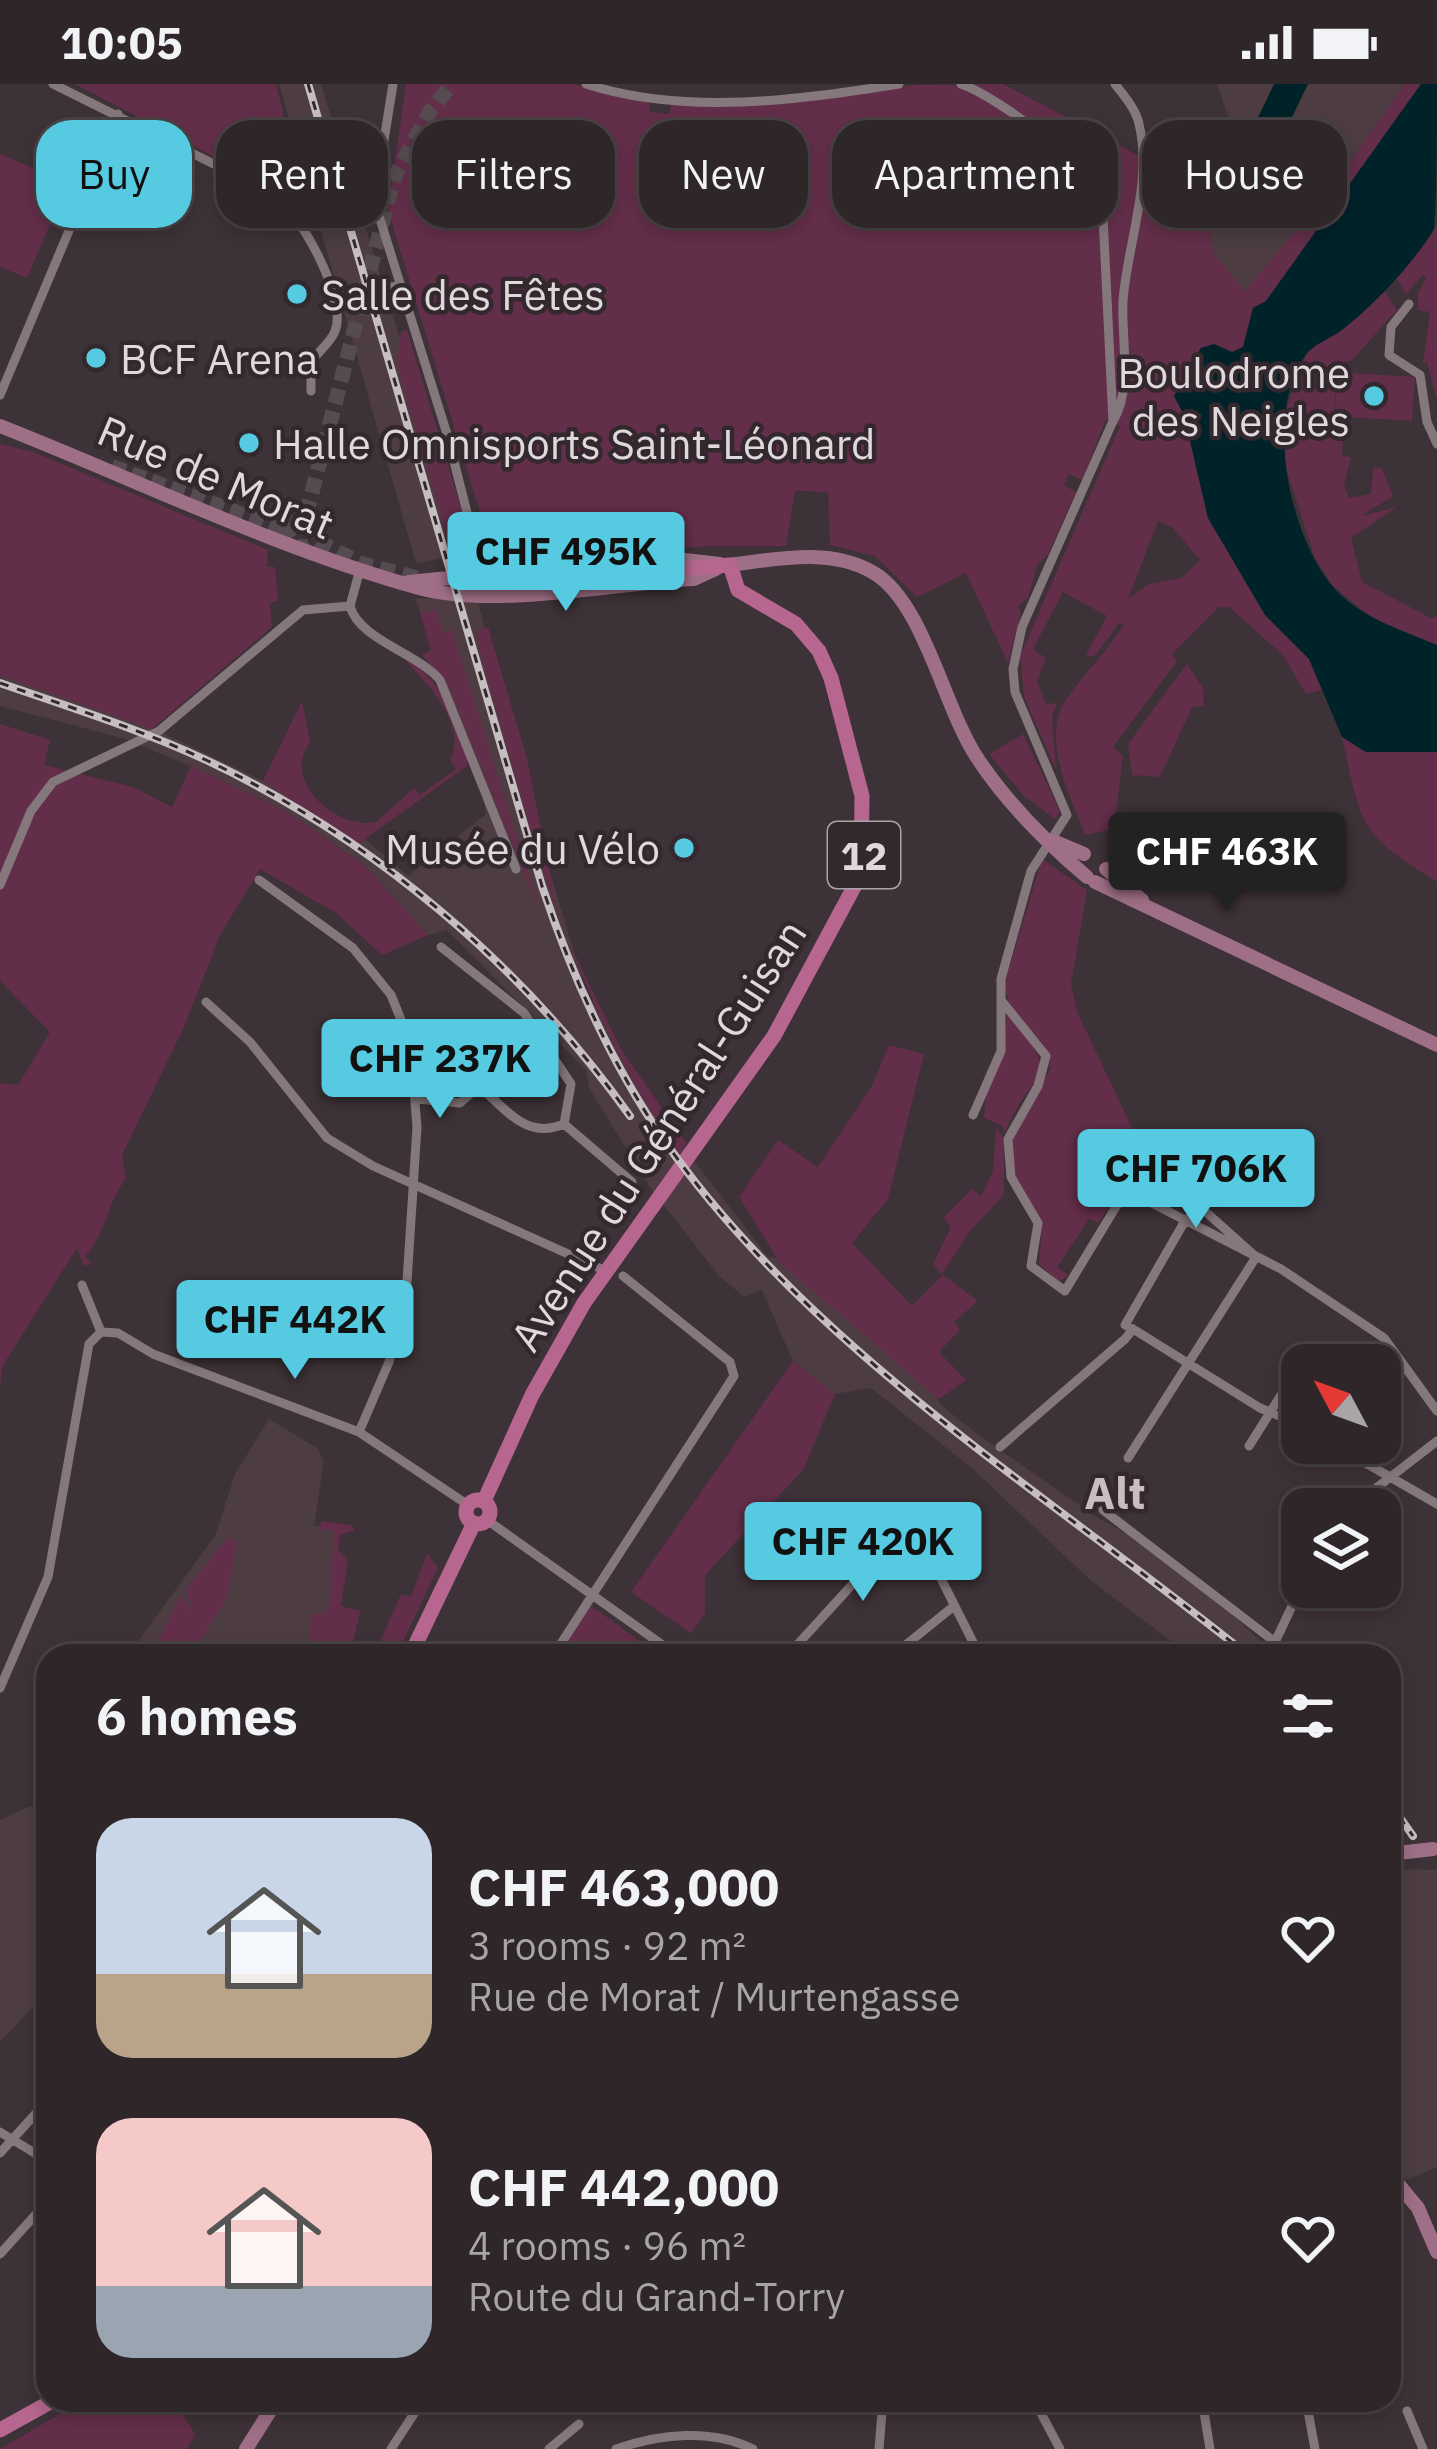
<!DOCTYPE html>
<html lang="en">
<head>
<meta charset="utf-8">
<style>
	body { margin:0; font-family:"IBM Plex Sans",sans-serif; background:#362e31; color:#f1f3f6; height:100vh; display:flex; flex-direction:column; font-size:45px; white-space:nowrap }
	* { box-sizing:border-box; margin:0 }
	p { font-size:39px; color:#a7a5a8 }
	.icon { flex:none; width:66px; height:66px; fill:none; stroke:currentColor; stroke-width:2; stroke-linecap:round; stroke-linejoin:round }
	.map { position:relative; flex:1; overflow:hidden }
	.panel { position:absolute; left:36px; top:1560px; width:1365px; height:768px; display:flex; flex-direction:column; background:#2e2629; border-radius:36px; box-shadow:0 6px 18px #0003,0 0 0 3px #494346 }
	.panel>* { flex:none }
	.top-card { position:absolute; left:36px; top:36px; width:1365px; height:108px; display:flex; gap:24px }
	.needle { width:78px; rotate:311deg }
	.tools { position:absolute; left:1281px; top:1260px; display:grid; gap:24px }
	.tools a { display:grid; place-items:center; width:120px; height:120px; border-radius:24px; background:#2e2629; box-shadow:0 6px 18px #0003,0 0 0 3px #494346; font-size:60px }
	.price { position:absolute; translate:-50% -102px; padding:0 27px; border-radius:12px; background:#55cae0; color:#111; font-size:39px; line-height:78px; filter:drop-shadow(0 3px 6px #0008) }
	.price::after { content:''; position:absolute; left:50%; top:72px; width:36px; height:27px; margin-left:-18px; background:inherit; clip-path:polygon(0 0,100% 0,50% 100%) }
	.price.active { background:#222; color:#fff }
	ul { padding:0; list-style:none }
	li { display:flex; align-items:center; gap:36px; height:300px; padding:0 60px }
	li span { display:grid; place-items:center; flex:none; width:336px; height:240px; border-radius:36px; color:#555 }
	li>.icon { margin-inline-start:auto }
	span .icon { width:144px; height:144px; fill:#fffc; stroke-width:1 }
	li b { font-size:51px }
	h2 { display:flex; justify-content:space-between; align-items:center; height:144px; padding:0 60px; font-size:51px }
	.tag { padding:0 42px; border-radius:36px; background:#2e2629; box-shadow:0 6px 18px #0003,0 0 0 3px #494346; font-size:42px; line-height:108px }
	.tag.active { background:#55cae0; color:#111 }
	.status { display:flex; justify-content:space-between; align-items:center; height:84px; padding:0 60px; background:#2e2629; direction:ltr }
	.status svg { height:33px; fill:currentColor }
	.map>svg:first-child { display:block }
	.built { fill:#4d3d43 }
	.green { fill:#632e49; fill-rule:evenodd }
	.water { fill:#002229 }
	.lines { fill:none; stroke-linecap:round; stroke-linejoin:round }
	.secondary-tunnel { stroke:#554b50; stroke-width:14; stroke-dasharray:14 7; stroke-linecap:butt }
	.primary-tunnel { stroke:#554b50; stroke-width:15; stroke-dasharray:15 8; stroke-linecap:butt }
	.street { stroke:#85787d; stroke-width:9 }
	.secondary { stroke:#9e6f86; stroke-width:14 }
	.primary { stroke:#b6668f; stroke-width:15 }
	.rail-casing { stroke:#c6bec1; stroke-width:8 }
	.rail { stroke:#33282d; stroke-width:3; stroke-dasharray:9; stroke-linecap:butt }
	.poi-dot { fill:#55cae0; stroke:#33282d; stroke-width:4.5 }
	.labels { text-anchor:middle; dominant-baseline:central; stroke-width:9; stroke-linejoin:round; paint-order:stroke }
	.shield { fill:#33282d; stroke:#aca4a8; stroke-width:3 }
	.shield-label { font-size:39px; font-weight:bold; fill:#e0d9dc }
	.poi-label { font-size:42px; fill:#e0d9dc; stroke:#33282d; text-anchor:start }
	.street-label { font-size:42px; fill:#e0d9dc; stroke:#33282d }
	.neighbourhood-label { font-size:45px; font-weight:bold; fill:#cbbcc2; stroke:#33282d }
</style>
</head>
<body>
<div class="status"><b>10:05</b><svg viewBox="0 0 49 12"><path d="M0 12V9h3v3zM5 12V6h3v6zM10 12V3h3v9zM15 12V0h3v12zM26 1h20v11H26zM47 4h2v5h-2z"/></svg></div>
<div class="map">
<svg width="1437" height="2365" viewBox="0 0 1437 2365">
	<rect width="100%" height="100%" fill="#3d3237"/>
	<path class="built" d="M279,0H321L467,470L416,479Z
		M1217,0H1405L1330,106L1245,208L1213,169L1204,106L1233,47Z
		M415,514L478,517L516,676L585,904L651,1021L768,1173L790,1176L920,1279L941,1321L977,1350L1098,1434L1175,1476L1276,1572H1191L1089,1495L972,1384L871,1304L835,1310L793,1277L762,1206L744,1213L719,1192L652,1106L589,1004L586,986L447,846L428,851L362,779L286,728L198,685L122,654L0,622V591L159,647L313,721L352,744L408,792L486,730L477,684Z
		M269,1335L317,1364L324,1377L314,1442L335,1443L331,1520L360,1527L350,1572H127L215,1452L235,1390Z
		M30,1722L48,1726V1907L0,1958V1736Z
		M1389,1785L1437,1786V2083L1407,2096L1389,2081Z"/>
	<path class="green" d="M75,0H276L300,98L294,102L278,83L291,104L284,110Z
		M406,0H573L650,19L649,28L669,30L671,20L857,10L914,1L1003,0L1204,106L1213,169L1245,207L1330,106L1405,0H1421L1266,217L1253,224L1243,263L1232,268L1214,260L1174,312L1184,331L1208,434L1265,531L1309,575L1322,606L1306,610L1283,571L1229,523H1219L1172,570L1177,577L1113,663L1123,672L1114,745L1085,751C1071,714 1040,654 1066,616C1083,590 1106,569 1123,542L1120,538L1094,573L1086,571L1107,532L1063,508L1033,565L1046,574L1037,597L1046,620L1057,619L1052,632L1056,686L1024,613L1020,572L1120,342L1106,335L1082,396L1069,390L1064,401L1076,408L1047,472L1037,481L1028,514L1018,522L1021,528L1008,579L966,489L917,513L875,472L830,461L828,408L795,407L786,462H709L497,479L493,475L503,468H490L485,452L496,447L492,437L483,438L388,126ZM1158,437L1172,443L1200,476L1182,494L1149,500L1128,515Z
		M0,70L68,99L27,194L0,183Z
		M1437,142V316L1427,278L1423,279L1430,228L1418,226V209L1426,194L1423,191L1406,210L1396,194Z
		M1385,207L1397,226L1352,276L1340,279L1352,289L1415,293L1412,337L1334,332L1336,290L1335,347L1343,349L1342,372L1351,373L1344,401L1349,414L1371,410L1373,383L1382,385L1393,412L1361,432L1397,423L1351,454L1362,498L1431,534L1437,532V561L1372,534L1332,501L1315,474L1282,372V337L1307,268Z
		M407,246L473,464L468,476L455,480L397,282L401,248Z
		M0,360L33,368L268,466L267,483H275L278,517L270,519L272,543L152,645L0,591Z
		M436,525L443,549L452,546L544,839L448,600L422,571L431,566L420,529Z
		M488,543L527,675L557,823L569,858L621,965L687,1060L678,1070C569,907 535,761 482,577L476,547Z
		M400,570C433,585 470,646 467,682L358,760L263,697L302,617L310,659C280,695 336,747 376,738L414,704L420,711L456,685L450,676C469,637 423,597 400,570Z
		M1187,580L1203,604L1204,622L1192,623L1160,693L1132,691L1128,660Z
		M0,640L50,656L44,681L133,703L172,723L191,682L198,685L286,728L362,779L428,851L382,871L336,829L260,785L220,851L184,943L122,1071L126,1094C107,1120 106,1149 85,1173L92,1179L84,1182L77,1164L3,1281L0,1302V999L18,1001L50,948L0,897Z
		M1023,650L1060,727L1055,735L1024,712L989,670Z
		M1342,653L1366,668H1437V798C1358,748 1362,744 1342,653Z
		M1042,775L1087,806L1071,900L1077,928L1148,1077C1131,1100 1113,1113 1099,1139L1089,1135L1057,1183L1068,1191L1059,1198L1039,1180L1042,1142L1014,1090L1012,1052L1050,986V970L1009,919L1004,901Z
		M1007,930C1069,1002 1031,980 1005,1049L1003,1042L984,1034L986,1009L1003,968Z
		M889,961L924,970L888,1115L852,1159L912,1222L943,1191L978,1217L954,1238L960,1246L939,1268L966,1296L939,1315L780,1179L739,1113L778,1056L818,1083L872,1002Z
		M996,1043L1004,1055V1111L970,1147L942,1190L933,1180L951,1143L943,1134L972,1105L981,1113L993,1087Z
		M793,1277L835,1310L803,1386L705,1491V1529L691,1549L631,1508Z
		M321,1437L351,1441L355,1446L340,1451L338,1466L348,1476L341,1522L360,1527L350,1572H317L309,1549L311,1531L326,1528L330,1518L334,1447L320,1445Z
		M228,1453L237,1459L226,1516L190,1572L156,1562L181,1511L193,1530L186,1506Z
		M427,1469L438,1484L398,1568L374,1572L401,1510L411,1513Z
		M589,1520L660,1572H557Z
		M84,2316H174L195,2350L187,2365H0Z"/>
	<path class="water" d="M1274,0H1308L1280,58L1253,44Z
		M1421,0H1437C1437,25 1437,130 1434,145C1415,178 1372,223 1342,246C1330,255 1313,260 1305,272C1264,330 1289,453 1334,504C1361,534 1401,546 1437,561V668H1366L1342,653L1309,575L1265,531L1208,434L1184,331L1174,312L1201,264L1214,260L1232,268L1243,263L1253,224L1266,217Z"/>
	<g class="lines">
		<path class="secondary-tunnel" d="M112,382L287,446"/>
		<path class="primary-tunnel" d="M288 447a16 16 0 1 1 32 0a16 16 0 1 1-32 0Z
			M306,431L394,94L430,27L452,0
			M317,457L362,480L426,496
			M450,498L500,500"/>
		<path class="street" d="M53,0L272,109C300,127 348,216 335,247C331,258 318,268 311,278V307
			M393,0L377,100L379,132L447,350L483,491
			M586,0C685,32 798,16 899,0
			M961,0C996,12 1086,79 1102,112L1113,337L1022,543L1013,585L1015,608L1067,731L1031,787L1001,895V967L973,1031
			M333,220L399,201
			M1409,220L1391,243L1389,271L1420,291L1427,338L1437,360
			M0,311L118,30
			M1113,337C1133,305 1121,254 1123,217C1127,161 1153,97 1139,40C1136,25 1124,12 1115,0
			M350,522C359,556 418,569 440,596L516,785
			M350,522L359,489
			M259,796L353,864L391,911L410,958L417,1043L406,1213L389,1278L359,1348
			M0,801L31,727L53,698L159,647L303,526L350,522
			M441,863L524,929L571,1000L564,1040
			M1001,916L1046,972L1038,1002L1008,1055L1011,1093L1038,1139L1031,1182L1065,1207L1117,1121L1131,1112L1142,1114L1281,1185L1384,1254L1437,1327
			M206,918L250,958L327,1054L373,1082L606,1187
			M417,1015L460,1019L479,1002C507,1026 526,1056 564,1040L632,1098
			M1170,1096L1254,1171
			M82,1201L101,1248
			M1133,1245L1260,1324L1302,1341
			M1331,1359L1437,1420
			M1249,1362L1310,1265
			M1000,1363L1125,1255L1133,1245L1125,1241L1186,1135
			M1128,1374L1256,1173
			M1349,1425L1437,1357
			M1103,1426L1275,1558L1302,1501
			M487,1436L678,1572
			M553,1572L734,1292L730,1278L623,1192
			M787,1572L881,1469L915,1443L980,1572
			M892,1572L954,1522
			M0,1604L48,1493L89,1260L101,1248L118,1249L153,1270L359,1348L468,1421
			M0,2048L48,2077
			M0,2069L48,2016
			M0,2170L48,2117
			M1034,2316L1060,2365
			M1202,2316L1210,2365
			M1306,2316L1315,2365
			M1407,2327L1423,2365
			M391,2365L423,2316
			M549,2365L579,2340
			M616,2365C659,2350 711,2344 753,2365
			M879,2365L883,2316"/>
		<path class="secondary" d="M0,342C140,397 275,464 419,504C496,525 614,499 694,495L716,485
			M730,481C776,475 831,463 874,489C923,518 944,623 976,672C1005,717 1046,758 1087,793
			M409,498L658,473L720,480
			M1053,757L1084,770
			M1106,785L1142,816
			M1095,798L1437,961
			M1389,1770L1433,1765
			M1389,2089L1418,2124L1437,2168
			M246,2365L277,2316"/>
		<path class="primary" d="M466 1428a12 12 0 1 1 24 0a12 12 0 1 1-24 0Z
			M484,1417L532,1311L584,1219L774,952L861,790L862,712L831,594L819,567L796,540L738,506L730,481L500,500
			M410,1572L474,1439
			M0,2346L54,2316"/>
		<g class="rail-casing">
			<path id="rail" d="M308,0L542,802C572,892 610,978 664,1056C809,1265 1052,1413 1249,1572
				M0,599C69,623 140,645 206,676C374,755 522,881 630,1032
				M1389,1718L1413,1752"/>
		</g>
		<use href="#rail" class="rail"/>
	</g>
	<g class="poi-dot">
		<circle cx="297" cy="210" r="12"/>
		<circle cx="96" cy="274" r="12"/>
		<circle cx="1374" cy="312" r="12"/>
		<circle cx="249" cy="359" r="12"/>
		<circle cx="684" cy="764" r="12"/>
	</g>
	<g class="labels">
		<rect class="shield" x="828" y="738" width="72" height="66" rx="9"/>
		<g class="shield-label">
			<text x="864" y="771">12</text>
		</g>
		<g class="poi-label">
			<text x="321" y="210">Salle des Fêtes</text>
			<text x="120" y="274">BCF Arena</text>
			<text x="1350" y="288" text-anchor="end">Boulodrome<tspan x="1350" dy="48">des Neigles</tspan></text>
			<text x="273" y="359">Halle Omnisports Saint-Léonard</text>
			<text x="660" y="764" text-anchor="end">Musée du Vélo</text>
		</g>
		<g class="street-label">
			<text transform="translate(216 393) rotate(23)">Rue de Morat</text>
			<text transform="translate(658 1051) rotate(-57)">Avenue du Général-Guisan</text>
		</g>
		<g class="neighbourhood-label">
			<text x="1115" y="1408">Alt</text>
		</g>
	</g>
</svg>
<div class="tools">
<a><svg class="needle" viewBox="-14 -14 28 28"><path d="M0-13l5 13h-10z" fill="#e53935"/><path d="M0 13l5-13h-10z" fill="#a7a5a8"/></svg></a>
<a><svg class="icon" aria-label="layers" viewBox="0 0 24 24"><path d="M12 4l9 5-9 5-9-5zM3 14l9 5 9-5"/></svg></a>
</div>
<b class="price" style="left:566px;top:530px">CHF 495K</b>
<b class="price active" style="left:1227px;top:830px">CHF 463K</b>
<b class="price" style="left:440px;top:1037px">CHF 237K</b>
<b class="price" style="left:1196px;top:1147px">CHF 706K</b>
<b class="price" style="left:295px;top:1298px">CHF 442K</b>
<b class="price" style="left:863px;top:1520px">CHF 420K</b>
<div class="top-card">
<a class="tag active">Buy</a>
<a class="tag">Rent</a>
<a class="tag">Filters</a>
<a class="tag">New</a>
<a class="tag">Apartment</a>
<a class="tag">House</a>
</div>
<section class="panel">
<h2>6 homes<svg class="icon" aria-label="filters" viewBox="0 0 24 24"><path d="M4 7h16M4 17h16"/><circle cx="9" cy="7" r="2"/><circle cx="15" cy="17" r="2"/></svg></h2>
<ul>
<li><span style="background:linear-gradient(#c9d6e8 65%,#b9a48a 0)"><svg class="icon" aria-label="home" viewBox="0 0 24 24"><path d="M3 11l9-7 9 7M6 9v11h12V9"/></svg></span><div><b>CHF 463,000</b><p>3 rooms · 92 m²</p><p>Rue de Morat / Murtengasse</p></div><svg class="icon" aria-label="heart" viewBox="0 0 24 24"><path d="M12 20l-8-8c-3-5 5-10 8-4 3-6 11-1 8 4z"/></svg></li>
<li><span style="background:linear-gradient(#f6c9c9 70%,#9aa5b1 0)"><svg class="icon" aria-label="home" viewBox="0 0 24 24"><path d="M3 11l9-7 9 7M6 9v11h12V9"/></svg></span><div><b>CHF 442,000</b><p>4 rooms · 96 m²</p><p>Route du Grand-Torry</p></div><svg class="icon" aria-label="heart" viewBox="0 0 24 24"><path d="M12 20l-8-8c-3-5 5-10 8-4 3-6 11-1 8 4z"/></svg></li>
</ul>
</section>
</div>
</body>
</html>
